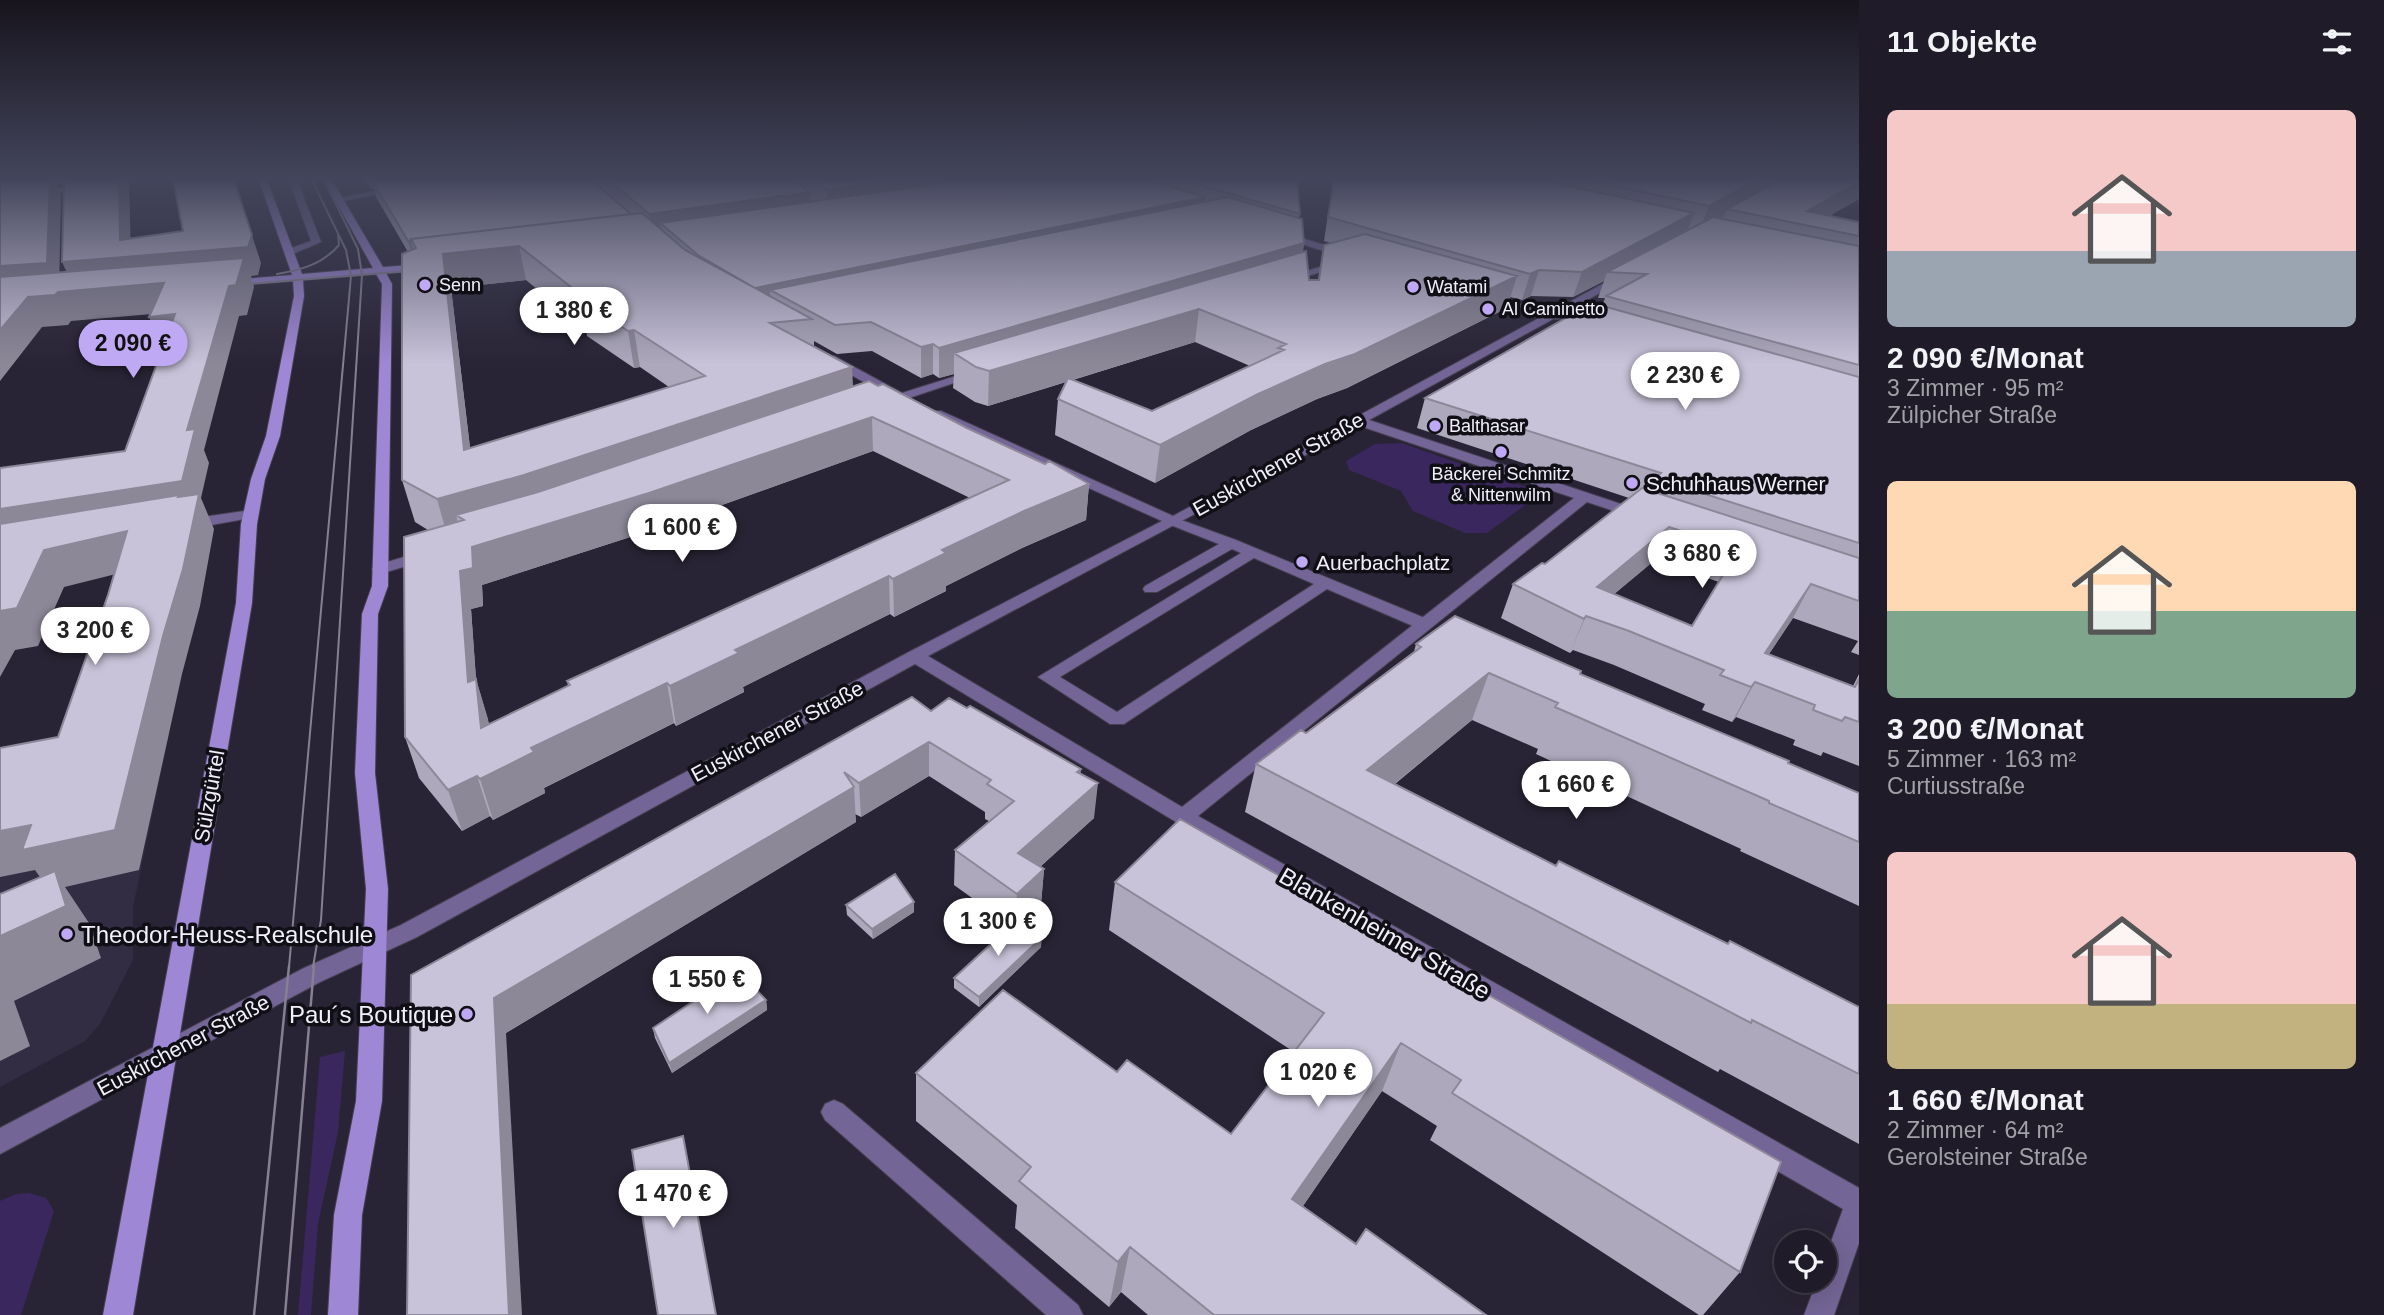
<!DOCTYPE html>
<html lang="de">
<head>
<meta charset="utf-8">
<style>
	body { margin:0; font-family:Arial,sans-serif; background:#2c2834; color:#f1f3f6; height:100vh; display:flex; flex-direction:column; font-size:26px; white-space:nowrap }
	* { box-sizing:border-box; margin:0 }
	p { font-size:23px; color:#a1a1a8 }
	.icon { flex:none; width:38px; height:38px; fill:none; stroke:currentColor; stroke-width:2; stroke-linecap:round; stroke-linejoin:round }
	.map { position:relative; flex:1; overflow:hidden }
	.panel { display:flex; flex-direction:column; background:#1f1b28; width:525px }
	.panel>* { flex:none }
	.tools { position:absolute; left:1774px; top:1230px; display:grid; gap:14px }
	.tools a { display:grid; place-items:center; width:63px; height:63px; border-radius:50%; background:#1f1b28; box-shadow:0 7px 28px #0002,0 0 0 2px #3c3945; font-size:35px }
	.price { position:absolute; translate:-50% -60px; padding:0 16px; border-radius:24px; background:#fff; color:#222; font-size:23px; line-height:46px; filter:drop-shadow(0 2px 4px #0008) }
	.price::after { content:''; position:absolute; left:50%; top:42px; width:21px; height:16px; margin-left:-10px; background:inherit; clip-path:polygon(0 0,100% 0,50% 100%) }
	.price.selected { background:#bfa9f4; color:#111 }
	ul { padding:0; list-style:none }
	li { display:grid; align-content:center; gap:14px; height:371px; padding:0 28px }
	li span { display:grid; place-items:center; height:217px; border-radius:10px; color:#555 }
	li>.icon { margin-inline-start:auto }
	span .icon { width:126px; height:126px; fill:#fffc; stroke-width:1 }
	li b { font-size:30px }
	h2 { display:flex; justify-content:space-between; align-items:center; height:84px; padding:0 28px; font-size:30px }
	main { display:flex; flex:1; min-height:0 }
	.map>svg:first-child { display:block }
	.built { fill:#332d43 }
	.green { fill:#3a275d }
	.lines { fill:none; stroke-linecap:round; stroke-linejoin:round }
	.lane-casing { stroke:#454051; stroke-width:2 }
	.street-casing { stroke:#454051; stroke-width:2 }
	.secondary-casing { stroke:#454051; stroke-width:2 }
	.lane { fill:#736595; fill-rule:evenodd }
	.street { fill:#736595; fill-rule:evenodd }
	.secondary { fill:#9e87d4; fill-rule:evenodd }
	.tram-far1 { stroke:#858190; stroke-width:2 }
	.tram { stroke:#858190; stroke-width:2.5 }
	.wall { fill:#ada8bb; fill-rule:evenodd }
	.shaded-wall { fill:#8d8898 }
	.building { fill:#c9c3d9; stroke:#8d8898; stroke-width:2; fill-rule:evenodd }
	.poi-dot { fill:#bfa9f4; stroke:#110f16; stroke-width:2.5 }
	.labels { text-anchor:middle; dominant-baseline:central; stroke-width:7; stroke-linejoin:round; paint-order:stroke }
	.far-poi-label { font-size:18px; fill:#f2effb; stroke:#110f16; text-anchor:start }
	.street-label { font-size:21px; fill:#f2effb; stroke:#110f16 }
	.poi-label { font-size:21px; fill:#f2effb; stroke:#110f16; text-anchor:start }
	.near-street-label { font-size:24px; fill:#f2effb; stroke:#110f16 }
	.near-poi-label { font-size:24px; fill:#f2effb; stroke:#110f16; text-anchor:start }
</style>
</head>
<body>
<main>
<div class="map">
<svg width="1859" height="1315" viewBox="0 0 1859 1315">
	<rect width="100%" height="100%" fill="#292435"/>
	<path class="built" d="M169,734L133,907V960L100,1024L85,1041L0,1087V767Z"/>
	<path class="green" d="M1402,443L1529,488L1528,503L1487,533H1465L1413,511L1401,491L1349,470L1346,461L1375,444Z
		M345,1051L338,1132L318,1224L311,1315H298L320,1057Z
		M29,1193L46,1198L54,1211L21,1315H0V1201L16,1194Z"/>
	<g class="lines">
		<g class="lane-casing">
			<path id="lane" d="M289,180H297L321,242L290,255L286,254V250L311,241Z
				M1173,517L1236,540L1432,621L1434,625L1426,630L1420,629L1327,589L1124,724H1110L1038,677L1241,553L1232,549L1157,592H1145L1143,589L1145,586L1219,544L1168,524L1166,521L1168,518ZM1254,558L1314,584L1117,712L1060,677Z
				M834,1100L843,1104L1078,1305L1083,1315H1046L825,1120L821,1112L825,1104Z"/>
		</g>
		<g class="street-casing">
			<path id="street" d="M428,180H447L339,202L334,199Z
				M1282,232L1350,253L1351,255L1346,258L1279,237V233Z
				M1341,260L1345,261V265L1287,282L1282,279Z
				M1619,275L1628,277L1561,315V319H1553L1369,420L1645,512L1647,515L1645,518H1635L1587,502L1198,816L1859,1188V1243L1834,1315H1804L1817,1281H1825V1258L1843,1209L1176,822L915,664L417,937L320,982L0,1154V1128L304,968L401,925L909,652L1162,521L931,417V411H941L1173,516L1543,316L1483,298V294L1551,312ZM1360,426L1574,498L1182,807L928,656Z
				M834,356L902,393L975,370L981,374L882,407L877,406V400L890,397L830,363V357Z
				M251,510L256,511L258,514L256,517L189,529L181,524L189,519Z
				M427,550L433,552L435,555L433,558L380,574L372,569L374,566Z"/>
		</g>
		<g class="secondary-casing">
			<path id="secondary" d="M98,180H116L0,206V200Z
				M259,180H267L302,274L373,268L324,180H332L383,267L426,264L431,267L426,270L386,273L392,284L388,586L378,614L375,773L388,889L382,1101L362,1215L358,1315H328L334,1215L356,1101L366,889L355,773L362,614L372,586L382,284L376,274L303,280L304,296L280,436L265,479L257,524L252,603L133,1315H103L236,603L241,524L251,479L266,436L294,296L293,281L230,286L225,283L230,280L292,275Z"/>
		</g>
		<use href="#lane" class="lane"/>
		<use href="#street" class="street"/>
		<use href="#secondary" class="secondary"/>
		<path class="tram-far1" d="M277,274C301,270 323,264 339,245L338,235
			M234,285L422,270
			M289,967L351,276L346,250L312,180
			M313,967L321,920L362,275L358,249L324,180"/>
		<path class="tram" d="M254,1315L289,966
			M285,1315L314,966"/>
	</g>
	<path class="wall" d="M365,180H1297L1300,214L1299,218L1304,243L1303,252L1309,280H1318L1324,245L1331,243L1324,241L1333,180H1859V199L1829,216L1859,222V655L1851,652L1858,641L1793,618L1769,654L1853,686L1859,674V766L1823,752L1821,756L1793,745L1795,740L1736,717L1732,722L1702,710L1705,704L1614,665L1573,650L1570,653L1501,618L1513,584L1545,564L1629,498L1417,428L1425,398L1602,306L1605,298H1598L1604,281L1573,297L1531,296L1522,300L1510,297L1507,308L1347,388L1317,399L1251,430L1155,483L1055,435L1058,399L1066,382L988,406L975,402L953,388L954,374L939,378L933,374L921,378L872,351L837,354L814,341V346L853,387L967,428L1089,484L1086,520L1022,548L946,586V591L894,617L890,614L743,687L744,692L676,726L674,723L544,788L545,793L493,820L490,816L462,831L419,778L405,737L428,530L415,522L402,480L408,252L376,197L374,188L371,189ZM526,280L586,330L587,336L634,368L640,367L669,387L470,448L451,288ZM1195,342L1250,366L1152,411L1073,380ZM873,451L970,498L567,681L568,686L489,724L476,679L471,609L483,606L482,585L655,529ZM1655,560L1719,582L1692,626L1614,594Z
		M1416,644L1580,674L1788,763L1859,793V906L1740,851L1741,849L1536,754L1538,749L1472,720L1395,784L1556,866L1728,944L1859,1007V1144L1720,1069L1718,1072L1245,812L1256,764L1306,733L1414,652Z
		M931,711L1081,769L1080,773L1094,818L1040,867L1044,869L1041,904L1021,923L1041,947L979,1007L954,988V978L1011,926L954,885L955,850L989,821L985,819V812L929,776L861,817L855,814L856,822L506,1033L411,975Z
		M1180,819L1740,1272L1703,1315H1699L1430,1140L1437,1126L1382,1091L1303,1206L1356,1244L1486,1315H1148L1121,1292L1109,1307L1015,1228L1017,1205L916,1121V1073L1117,1072L1231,1134L1294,1052L1109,930L1115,882Z
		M846,905L914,912L873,939L847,915Z
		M766,1000L767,1010L672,1073L655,1038L653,1028Z"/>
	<path class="shaded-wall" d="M0,180H63L61,185L57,186L61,195L59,291L0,296Z
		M119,180H129L131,256L248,247L234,180L261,263L258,275L251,276L254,287L247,315L239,316L204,450L209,463L201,498L214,529L200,606L182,674L139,870L65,887L89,923L101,958L14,1001L30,1046L0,1061V936L49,890L35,870L0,877V831L31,825L187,518L0,548V509L187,430L229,286L239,277L75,290L62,262L120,240Z
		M368,180H371L374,188L371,189Z
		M897,180H1029L828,209L827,190Z
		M1757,180H1764L1757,198L1727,209L1724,216L1700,229L1709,206Z
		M1859,182V199L1811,226L1807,211Z
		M810,192L811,211L660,223L661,232L652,234L649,214Z
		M1206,197L1203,217L770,290L771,306L757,309L755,288Z
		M1694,213L1685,237L1607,272L1604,281L1573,297L1582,272Z
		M411,240L416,261H413L408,241Z
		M1304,243L1299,270L976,367L954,353V374L939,378V348Z
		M519,246L526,280L451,288L475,489L852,367L854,405L464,520L456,515L462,538L449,542L437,499L464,450L416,248Z
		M1539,270L1531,296L1522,300L1530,274Z
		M1517,276L1507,308L1347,388L1317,399L1251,430L1155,483L1160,445L1258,394Z
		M164,283L175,312L71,321L68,325L42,327L0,381V330L28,297L58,292Z
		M1199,309L1195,342L988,406L989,371Z
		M175,314L187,344L161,347L149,317Z
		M634,330L640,367L634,368L628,331Z
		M933,344V374L921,378V347Z
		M872,417L873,451L655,529L482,585L483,606L471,609L476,679L488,719L493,768L468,682L460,571L472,547Z
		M1089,484L1086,520L1022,548L946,586V591L894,617L893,579L942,550L1024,511Z
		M1669,527L1655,560L1588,616H1586L1570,653L1597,587Z
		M127,531L144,567L64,587L38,646L15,650L0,677V611L44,550Z
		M889,576L890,614L743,687L744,692L676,726L670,686L735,650Z
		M1811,584L1793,618L1747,687L1765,653Z
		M1489,673L1472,720L1355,816L1367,770Z
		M1755,682L1736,717L1732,722L1751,687Z
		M667,683L674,723L544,788L545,793L493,820L480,779L531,748Z
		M929,742V776L861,817L859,783Z
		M1081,769L1077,801L1098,783L1094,818L1016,888L1018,853L1077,772Z
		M477,776L490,816L462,831L448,790Z
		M854,787L856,822L506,1033L522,1315H509L494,998Z
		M1044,869L1041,904L1014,929L1017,894Z
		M914,902V912L873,939L872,929Z
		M1042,937L1041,947L979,1007V997Z
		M766,1000L767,1010L672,1073L669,1063Z
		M1401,1043L1382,1091L1276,1245L1292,1199Z
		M1130,1247L1121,1292L1109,1307L1118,1262Z"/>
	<path class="building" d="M50,180L47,263L0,266V181Z
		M64,180H119L120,240L183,231L173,180H234L252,235L248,247L62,262Z
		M372,180H591L631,214L411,239L412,240L408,241Z
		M609,180H793L810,192L649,214Z
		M813,180H897L827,190Z
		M963,180H1148L1206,197L755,288L698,255L660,223Z
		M1183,180H1297L1300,214Z
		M1334,180H1541L1694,213L1582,272L1539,270L1530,274L1328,217Z
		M1587,180H1757L1709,206Z
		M1780,180H1859V182L1807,211L1859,222V236L1727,209Z
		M1228,197L1302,219L1304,243L939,348L933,344L921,347L871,322L835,325L770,290Z
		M642,213L685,250L812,319L770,323L852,367L524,475L437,499L402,480V254L416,248L411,239ZM519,246L586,299L581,300L628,331L634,330L705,376L464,450L443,254Z
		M1713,217L1859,246V365L1606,296L1647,274L1607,272Z
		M1365,234L1517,276L1355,354L1325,364L1258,394L1160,445L1058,399L1068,378L1152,411L1284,350L1278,348L1286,344L1199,309L989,371L976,367L954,353L1306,251L1309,280H1319L1324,245Z
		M244,258L236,285L229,286L187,430L195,429L182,481L0,509V468L125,451L175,314L149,317L164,283L58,292L55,295L28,297L0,330V277Z
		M1592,303L1859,377V543L1655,478L1661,473L1425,398Z
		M869,381L878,386L883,384L967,428L1045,464L1049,461L1089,484L1024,511L942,550L946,553L893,579L889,576L735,650L739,653L670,686L667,683L531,748L534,752L480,779L477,776L448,790L405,737L404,537L464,520L456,515L538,492ZM872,417L1009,480L567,681L570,685L481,728L476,679L468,682L460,571L473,568L472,547L649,493Z
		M1642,488L1859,558V601L1811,584L1765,653L1855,687L1859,679V722L1845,717L1842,721L1813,710L1815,705L1755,682L1751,687L1720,675L1724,670L1629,631L1586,616L1584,619L1513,584L1542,563L1545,564ZM1669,527L1738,550L1692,626L1597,587Z
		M199,494L183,569L163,636L115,830L22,850L31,825L0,831V748L58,737L108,595L127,531L44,550L17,608L0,611V524L179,495L178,497Z
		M1455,616L1581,671L1580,674L1789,761L1788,763L1859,793V842L1769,803V801L1555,707L1558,703L1489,673L1367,770L1556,866L1559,861L1728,944L1730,941L1859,1007V1074L1752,1020L1751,1023L1256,764L1301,730L1306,733L1421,647L1416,644Z
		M912,697L931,711L949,698L967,708L970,706L1081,769L1077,772L1098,783L1018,853L1044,869L1017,894L955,850L1014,801L987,784L991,780L929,742L859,783L844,772L854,787L494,998L509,1315H407L411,975Z
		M1180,819L1781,1162L1740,1272L1452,1093L1461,1080L1401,1043L1292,1199L1356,1244L1366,1229L1486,1315H1214L1130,1247L1118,1262L1019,1181L1031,1167L916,1073L1003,990L1117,1072L1127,1060L1231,1134L1324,1013L1115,882Z
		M55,871L66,906L0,936V894Z
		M895,874L914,902L872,929L846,905Z
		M1017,920L1042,937L979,997L954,978Z
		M739,971L766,1000L669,1063L653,1028Z
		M683,1136L716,1315H658L632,1150Z"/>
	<linearGradient id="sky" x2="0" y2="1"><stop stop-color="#17141d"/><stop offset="0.49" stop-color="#43455c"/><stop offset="1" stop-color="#43455c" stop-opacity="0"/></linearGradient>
	<rect width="1859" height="364" fill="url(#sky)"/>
	<g class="poi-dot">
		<circle cx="425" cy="285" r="7"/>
		<circle cx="1413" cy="287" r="7"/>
		<circle cx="1488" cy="309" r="7"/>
		<circle cx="1435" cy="426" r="7"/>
		<circle cx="1501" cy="452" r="7"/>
		<circle cx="1632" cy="483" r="7"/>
		<circle cx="1302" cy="562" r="7"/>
		<circle cx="67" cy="934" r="7"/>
		<circle cx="467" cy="1014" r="7"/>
	</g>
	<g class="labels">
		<g class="far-poi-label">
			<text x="439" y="285">Senn</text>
			<text x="1427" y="287">Watami</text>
			<text x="1502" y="309">Al Caminetto</text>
			<text x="1449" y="426">Balthasar</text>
			<text x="1501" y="474" text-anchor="middle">Bäckerei Schmitz<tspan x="1501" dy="21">&amp; Nittenwilm</tspan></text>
		</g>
		<g class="street-label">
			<text transform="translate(1278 464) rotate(-29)">Euskirchener Straße</text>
			<text transform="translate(777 731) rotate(-28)">Euskirchener Straße</text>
			<text transform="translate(209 796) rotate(-80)">Sülzgürtel</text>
			<text transform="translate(183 1045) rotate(-28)">Euskirchener Straße</text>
		</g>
		<g class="poi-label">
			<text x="1646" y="483">Schuhhaus Werner</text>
			<text x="1316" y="562">Auerbachplatz</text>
		</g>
		<g class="near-street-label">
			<text transform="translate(1385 933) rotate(30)">Blankenheimer Straße</text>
		</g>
		<g class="near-poi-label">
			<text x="81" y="934">Theodor-Heuss-Realschule</text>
			<text x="453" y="1014" text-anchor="end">Pau´s Boutique</text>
		</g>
	</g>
</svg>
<div class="tools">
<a><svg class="icon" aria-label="locate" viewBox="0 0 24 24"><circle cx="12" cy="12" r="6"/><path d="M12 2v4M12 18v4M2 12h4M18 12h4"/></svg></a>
</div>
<b class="price" style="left:574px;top:347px">1 380 €</b>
<b class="price selected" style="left:133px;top:380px">2 090 €</b>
<b class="price" style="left:1685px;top:412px">2 230 €</b>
<b class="price" style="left:682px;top:564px">1 600 €</b>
<b class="price" style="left:1702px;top:590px">3 680 €</b>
<b class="price" style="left:95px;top:667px">3 200 €</b>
<b class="price" style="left:1576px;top:821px">1 660 €</b>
<b class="price" style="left:998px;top:958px">1 300 €</b>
<b class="price" style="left:707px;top:1016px">1 550 €</b>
<b class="price" style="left:1318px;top:1109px">1 020 €</b>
<b class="price" style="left:673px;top:1230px">1 470 €</b>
</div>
<section class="panel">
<h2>11 Objekte<svg class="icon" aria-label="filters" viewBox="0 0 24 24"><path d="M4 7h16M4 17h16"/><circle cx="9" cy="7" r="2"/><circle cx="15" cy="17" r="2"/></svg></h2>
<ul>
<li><span style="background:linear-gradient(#f6c9c9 65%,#9aa5b1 0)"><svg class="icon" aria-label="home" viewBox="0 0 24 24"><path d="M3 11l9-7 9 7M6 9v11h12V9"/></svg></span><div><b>2 090 €/Monat</b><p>3 Zimmer · 95 m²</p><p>Zülpicher Straße</p></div></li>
<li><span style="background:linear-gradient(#ffd9b3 60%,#7fa58c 0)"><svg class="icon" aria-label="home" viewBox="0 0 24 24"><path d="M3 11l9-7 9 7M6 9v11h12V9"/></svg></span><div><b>3 200 €/Monat</b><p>5 Zimmer · 163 m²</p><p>Curtiusstraße</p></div></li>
<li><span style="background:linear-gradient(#f6c9c9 70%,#c2b280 0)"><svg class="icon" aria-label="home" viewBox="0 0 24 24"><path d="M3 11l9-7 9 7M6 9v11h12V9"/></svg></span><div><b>1 660 €/Monat</b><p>2 Zimmer · 64 m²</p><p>Gerolsteiner Straße</p></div></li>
</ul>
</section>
</main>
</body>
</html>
